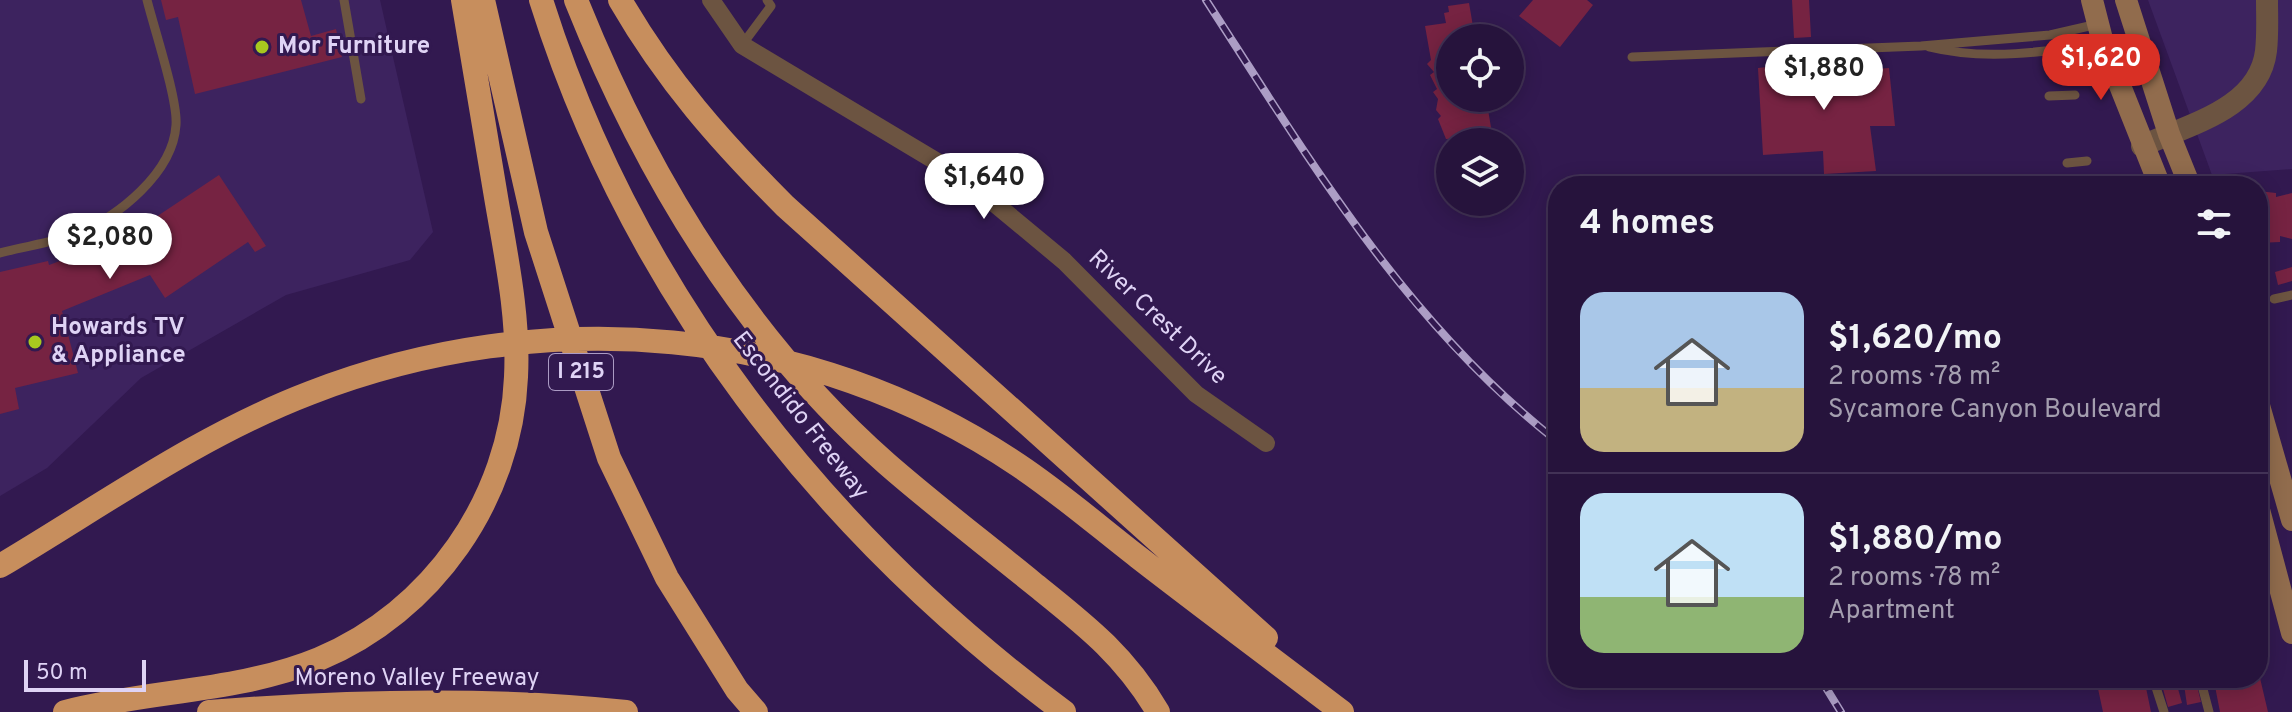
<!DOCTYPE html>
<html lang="en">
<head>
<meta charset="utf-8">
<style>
	body { margin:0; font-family:Overpass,sans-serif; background:#322047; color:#f1f3f6; height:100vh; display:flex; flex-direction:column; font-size:30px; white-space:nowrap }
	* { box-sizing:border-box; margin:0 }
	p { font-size:26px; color:#a49eaf }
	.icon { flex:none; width:44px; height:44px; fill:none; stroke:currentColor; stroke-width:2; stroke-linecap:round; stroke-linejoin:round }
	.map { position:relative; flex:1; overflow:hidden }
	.sheet { position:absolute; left:1548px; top:176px; width:720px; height:512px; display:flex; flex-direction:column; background:#26133c; border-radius:32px; box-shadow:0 4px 20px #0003,0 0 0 2px #423256 }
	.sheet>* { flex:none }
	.fabs { position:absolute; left:1436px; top:24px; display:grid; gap:16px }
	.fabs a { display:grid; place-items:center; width:88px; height:88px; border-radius:50%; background:#26133c; box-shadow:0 4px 20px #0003,0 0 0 2px #423256; font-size:40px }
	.scale { position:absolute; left:24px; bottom:20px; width:122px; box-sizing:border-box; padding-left:8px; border:4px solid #dfd3f5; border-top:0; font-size:22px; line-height:28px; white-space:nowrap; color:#dfd3f5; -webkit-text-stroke:6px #321950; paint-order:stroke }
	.price { position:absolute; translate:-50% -68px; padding:0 18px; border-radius:28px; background:#fff; color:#222; font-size:26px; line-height:52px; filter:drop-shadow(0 2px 4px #0008) }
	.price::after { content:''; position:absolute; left:50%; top:48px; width:24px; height:18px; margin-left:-12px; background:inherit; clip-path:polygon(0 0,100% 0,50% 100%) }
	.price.on { background:#d93025; color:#fff }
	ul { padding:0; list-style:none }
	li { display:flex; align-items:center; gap:24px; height:200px; padding:0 32px }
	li+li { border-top:2px solid #423256 }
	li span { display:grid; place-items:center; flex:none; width:224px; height:160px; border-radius:24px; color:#555 }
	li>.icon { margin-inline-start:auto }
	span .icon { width:96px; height:96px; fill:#fffc; stroke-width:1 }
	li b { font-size:34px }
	h2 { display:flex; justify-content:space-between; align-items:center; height:96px; padding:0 32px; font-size:34px }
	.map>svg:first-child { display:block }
	.built { fill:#3d235f }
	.building { fill:#762342 }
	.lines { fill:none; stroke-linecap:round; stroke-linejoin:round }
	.service { stroke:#6c5441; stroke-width:9 }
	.minor { stroke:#6c5441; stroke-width:18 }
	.tertiary { stroke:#6c5441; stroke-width:22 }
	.secondary { stroke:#916c4d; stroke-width:22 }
	.motorway { stroke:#c78e5d; stroke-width:24 }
	.rail-casing { stroke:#ac9dc5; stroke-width:8 }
	.rail { stroke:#321950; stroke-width:5; stroke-dasharray:15; stroke-linecap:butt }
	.poi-dot { fill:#a7c81f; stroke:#321950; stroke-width:3 }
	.labels { text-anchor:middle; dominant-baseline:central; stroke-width:6; stroke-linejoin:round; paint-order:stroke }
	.shield { fill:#321950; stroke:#ab9bc4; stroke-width:2 }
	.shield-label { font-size:22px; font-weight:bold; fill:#dfd3f5 }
	.poi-label { font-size:24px; font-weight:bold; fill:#dfd3f5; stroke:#321950; text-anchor:start }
	.street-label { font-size:24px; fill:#dfd3f5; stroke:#321950 }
</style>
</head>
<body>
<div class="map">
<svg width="2292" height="712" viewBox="0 0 2292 712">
	<rect width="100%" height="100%" fill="#321950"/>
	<path class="built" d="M0,0H380L433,232L410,260L286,295L141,378L47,468L0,496Z
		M2148,0H2292V169L2212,175Z"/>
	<path class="building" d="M161,0H301L311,36L336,29L342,57L195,94L178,17L166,20Z
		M1533,0H1587L1593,5L1560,47L1519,16Z
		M1792,0H1809L1811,37L1794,38Z
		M1469,3L1475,38H1450V98H1486L1493,139L1472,142L1466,138L1446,139L1438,119L1441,116L1436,110L1438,99L1433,92L1437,89L1430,75L1434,72L1427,64L1431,60L1425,26L1446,23L1444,13L1449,12L1448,6Z
		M1820,58L1821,73L1889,68L1895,126H1870L1876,171L1824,174L1823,151L1763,155L1758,68L1767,67V61Z
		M219,175L266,246L255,252L248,242L165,298L150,275L62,311L78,373L15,388L19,409L0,414V272L48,261L49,265L126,237Z
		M2258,191L2276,193V197L2292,193V239L2280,236V242L2258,243Z
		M2292,267V281L2278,285L2275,272Z
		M2087,678H2144L2151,712H2103L2097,684L2089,686Z
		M2160,678H2175L2182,703L2168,707Z
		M2183,678H2195L2201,702L2187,705Z
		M2233,678L2234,683L2260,678L2268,712H2220L2214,681Z"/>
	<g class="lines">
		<path class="service" d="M344,0L361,99
			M742,45L771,6L767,0
			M1929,47C1985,61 2046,52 2103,43
			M1632,57L1921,46L2050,35L2098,24
			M2049,96L2075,95
			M2067,163L2087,161
			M0,253C25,246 53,243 77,233C118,217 173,173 176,125C178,100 154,28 147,0
			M2274,299L2292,295
			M2153,678L2164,712
			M2200,678L2209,712"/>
		<path class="minor" d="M711,0L742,45L964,178L1064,261L1196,394L1266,443"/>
		<path class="tertiary" d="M2142,146C2187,125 2259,109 2266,51C2268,34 2267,17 2267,0"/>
		<path class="secondary" d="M2092,0L2103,43L2160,186
			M2126,0L2169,134L2190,186
			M2258,402L2292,520
			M2258,506L2292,633"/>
		<path class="motorway" d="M483,0L536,232L609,458L667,578L737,690L756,712
			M541,0C632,290 822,532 1064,712
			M576,0C646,175 744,338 887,464C934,505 984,543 1033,583C1084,624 1124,654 1158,712
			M620,0C667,81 719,140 785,206L1266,638
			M0,566C101,506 200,435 310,393C542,303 809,324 1018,465C1060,493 1098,526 1138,557C1205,609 1274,660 1342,712
			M65,712C149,690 239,692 319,659C432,612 511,499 516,377C519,318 507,261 497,203C486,135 474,68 463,0
			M209,712C347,701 488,697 626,712"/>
		<g class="rail-casing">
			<path id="rail" d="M1206,0C1309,159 1406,323 1558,442
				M1820,678L1841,712"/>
		</g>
		<use href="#rail" class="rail"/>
	</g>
	<g class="poi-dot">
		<circle cx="262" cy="47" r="8"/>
		<circle cx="35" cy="342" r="8"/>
	</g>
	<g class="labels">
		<rect class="shield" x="549" y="354" width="64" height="36" rx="6"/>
		<g class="shield-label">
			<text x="581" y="372">I 215</text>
		</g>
		<g class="poi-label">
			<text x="278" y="47">Mor Furniture</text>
			<text x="51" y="328">Howards TV<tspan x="51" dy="28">&amp; Appliance</tspan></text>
		</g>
		<g class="street-label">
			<text transform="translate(1157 318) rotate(44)">River Crest Drive</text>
			<text transform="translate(800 416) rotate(52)">Escondido Freeway</text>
			<text x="417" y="679">Moreno Valley Freeway</text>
		</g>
	</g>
</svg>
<div class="fabs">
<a><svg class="icon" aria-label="locate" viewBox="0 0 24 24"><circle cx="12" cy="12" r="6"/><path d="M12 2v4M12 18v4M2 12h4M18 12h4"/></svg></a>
<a><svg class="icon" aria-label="layers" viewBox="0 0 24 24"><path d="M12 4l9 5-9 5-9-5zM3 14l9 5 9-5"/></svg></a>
</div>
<div class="scale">50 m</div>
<b class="price on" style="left:2101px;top:102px">$1,620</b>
<b class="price" style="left:1824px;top:112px">$1,880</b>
<b class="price" style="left:984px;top:221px">$1,640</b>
<b class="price" style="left:110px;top:281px">$2,080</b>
<section class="sheet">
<h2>4 homes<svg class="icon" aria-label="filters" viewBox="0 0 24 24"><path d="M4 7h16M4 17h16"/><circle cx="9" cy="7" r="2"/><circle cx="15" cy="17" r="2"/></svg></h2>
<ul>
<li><span style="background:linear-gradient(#a9c7e8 60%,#c2b280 0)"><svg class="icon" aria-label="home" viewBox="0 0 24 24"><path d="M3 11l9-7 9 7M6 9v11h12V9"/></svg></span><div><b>$1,620/mo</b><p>2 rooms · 78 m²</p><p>Sycamore Canyon Boulevard</p></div></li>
<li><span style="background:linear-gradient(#bfe0f5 65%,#8fb573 0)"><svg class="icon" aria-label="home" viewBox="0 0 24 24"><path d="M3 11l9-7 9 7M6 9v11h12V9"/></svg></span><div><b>$1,880/mo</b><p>2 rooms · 78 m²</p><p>Apartment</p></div></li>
</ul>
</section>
</div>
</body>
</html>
